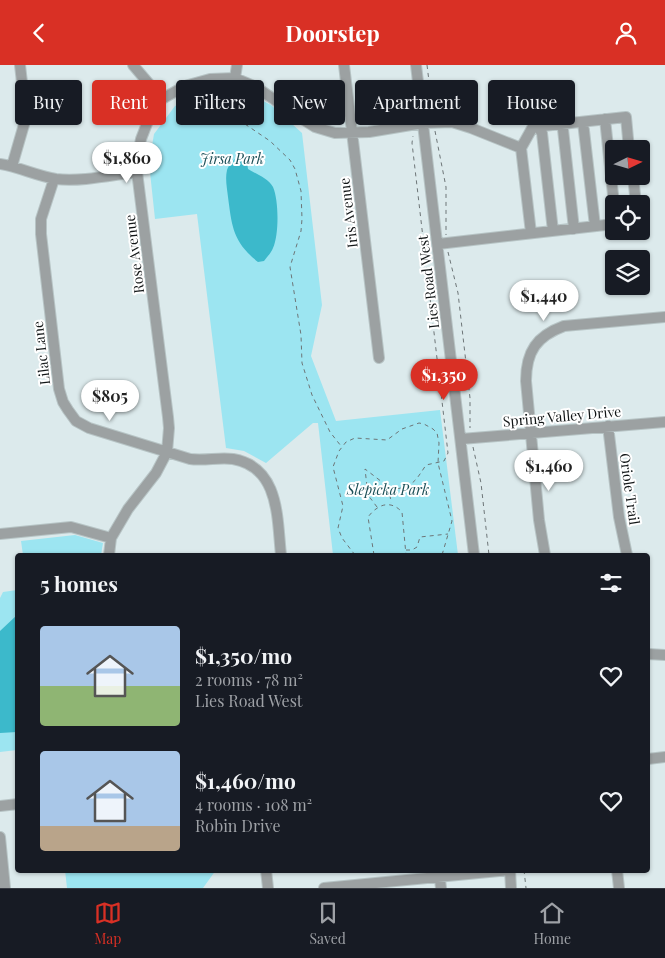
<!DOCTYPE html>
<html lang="en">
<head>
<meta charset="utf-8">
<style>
	body { margin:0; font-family:"Playfair Display",serif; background:#242831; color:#f1f3f6; height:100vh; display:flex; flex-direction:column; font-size:19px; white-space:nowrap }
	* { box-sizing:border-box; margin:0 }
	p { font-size:16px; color:#9ea1a6 }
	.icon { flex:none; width:28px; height:28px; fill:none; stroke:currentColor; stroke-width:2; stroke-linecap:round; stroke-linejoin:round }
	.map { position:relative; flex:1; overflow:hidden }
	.sheet { position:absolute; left:15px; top:488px; width:635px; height:320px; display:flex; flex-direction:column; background:#171b24; border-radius:5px; box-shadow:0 1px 4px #0004 }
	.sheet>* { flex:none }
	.guide { position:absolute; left:15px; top:15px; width:635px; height:45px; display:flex; gap:10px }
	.needle { width:32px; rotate:85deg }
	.fabs { position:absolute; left:605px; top:75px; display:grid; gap:10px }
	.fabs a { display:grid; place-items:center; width:45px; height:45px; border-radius:5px; background:#171b24; box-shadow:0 1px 4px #0004; font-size:25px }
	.price { position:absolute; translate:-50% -42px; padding:0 11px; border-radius:18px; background:#fff; color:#222; font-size:16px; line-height:32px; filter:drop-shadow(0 1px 2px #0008) }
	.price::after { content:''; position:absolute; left:50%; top:30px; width:15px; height:11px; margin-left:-8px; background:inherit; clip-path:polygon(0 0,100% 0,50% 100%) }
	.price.current { background:#d93025; color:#fff }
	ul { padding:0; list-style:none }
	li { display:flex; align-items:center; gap:15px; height:125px; padding:0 25px }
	li span { display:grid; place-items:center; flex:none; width:140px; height:100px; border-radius:5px; color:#555 }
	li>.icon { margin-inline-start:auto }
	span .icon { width:60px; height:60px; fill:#fffc; stroke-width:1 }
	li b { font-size:21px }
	h2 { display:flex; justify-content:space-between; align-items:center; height:60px; padding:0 25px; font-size:21px }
	.chip { padding:0 18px; border-radius:5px; background:#171b24; box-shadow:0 1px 4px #0004; font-size:18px; line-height:45px }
	.chip.current { background:#d93025; color:#fff }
	header { display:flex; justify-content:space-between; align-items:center; height:65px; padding:0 25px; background:#d93025; color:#fff; font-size:22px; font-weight:700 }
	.tab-bar { display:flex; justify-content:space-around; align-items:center; height:70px; border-top:1px solid #363941; background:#171b24; font-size:14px; color:#9ea1a6 }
	.tab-bar a { display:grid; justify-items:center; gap:2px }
	.tab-bar .current { color:#d93025 }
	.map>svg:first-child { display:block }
	.green { fill:#9ce5f1 }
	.water { fill:#3cb9cb }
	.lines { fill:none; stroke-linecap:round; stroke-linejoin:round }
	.minor-casing { stroke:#b7c4c5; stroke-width:12 }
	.path { stroke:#6d7577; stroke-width:1; stroke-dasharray:4 4; stroke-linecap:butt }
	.minor { stroke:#9ca1a2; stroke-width:10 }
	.labels { text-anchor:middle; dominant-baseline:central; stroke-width:4; stroke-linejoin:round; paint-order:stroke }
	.park-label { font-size:14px; font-style:italic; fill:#1b4f57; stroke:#fff }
	.street-label { font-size:14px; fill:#111516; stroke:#fff }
</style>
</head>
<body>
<header><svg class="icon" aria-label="back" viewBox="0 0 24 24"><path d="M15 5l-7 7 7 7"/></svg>Doorstep<svg class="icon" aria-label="person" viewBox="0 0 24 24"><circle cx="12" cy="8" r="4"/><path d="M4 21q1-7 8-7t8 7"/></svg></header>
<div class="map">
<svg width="665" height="823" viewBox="0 0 665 823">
	<rect width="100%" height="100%" fill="#dceaec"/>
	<path class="green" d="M225,24L248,28L271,40L302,68L322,240L311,291L336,356L440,345L458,490H333L318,358H313L266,398L244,386L226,383L197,149L155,154L149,98L154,69L175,41L200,27Z
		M75,470L103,478L101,490H23L21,476Z
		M17,525V685L0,687V533L3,527Z
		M65,805H216L203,823H67Z"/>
	<path class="water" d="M239,90L247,97L248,104C256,109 268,113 273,122C279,136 279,170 273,183C271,188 267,192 264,196L258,197C233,177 232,162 228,132C227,123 225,114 227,105C229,99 235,94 239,90Z
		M17,550V667L0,668V566Z"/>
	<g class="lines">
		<g class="minor-casing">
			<path id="minor" d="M133,0L162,34
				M344,0L379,293
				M416,0L474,490
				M235,13L237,0
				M605,54L614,139
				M583,57L595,161
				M535,58L543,61L626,52L629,84
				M535,58L542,68L553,166
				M0,99C19,102 37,111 56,114C81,117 112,110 137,107
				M12,101L25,56V44L20,0
				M633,111L636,139
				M54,114L41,154V169L59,324L63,337L68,345L76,356L89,363L190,394C205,396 219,392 233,394C280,402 277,454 281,490
				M531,168L521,83L535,58L544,36L550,33L560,37L574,164
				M438,179L614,159
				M608,361L619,452L627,490
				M461,374L665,357
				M0,469L71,462L111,473
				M109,490L111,473L128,444L156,408L167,387L169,363L168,352L137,107L138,90L141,74L148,56L162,34L185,21L210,14L235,13L256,22L304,55L315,62L335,68L369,67L423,58L452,57L471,63L521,83
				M545,490L539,455L526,316C526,286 537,271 564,261L665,252
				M648,589L665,590
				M648,694L665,692
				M0,741L18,739
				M0,772L5,823
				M266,805L268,823
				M510,805L511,823
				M617,805L619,823
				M439,806L441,823
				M324,823L510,805"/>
		</g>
		<path class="path" d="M427,0L433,49
			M193,29L201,42L210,50L239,55L270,76L290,95L295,104L301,126L302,154L301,166L290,202L301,270L302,298L312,330L330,367L341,381
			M435,66L446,122V170
			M448,187L458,228L470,333V363
			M473,382L481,418L489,490
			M395,424L394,421L390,420L386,422L385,425L390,429L394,427L395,424C413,422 416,415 426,400L444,396L448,388L412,78L413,71
			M390,430L391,438
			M377,442L368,430L365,404L386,420
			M406,485H412L417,482L420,472L448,469
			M355,490L342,473L338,463L343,441L333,402L339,386L346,377L355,373L387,375L402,364L419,358L424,359L433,364L437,368L439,378L438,398L452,456L442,490
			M374,490L368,452C377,440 390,434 402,447L406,490
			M524,805L526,823"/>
		<use href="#minor" class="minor"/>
	</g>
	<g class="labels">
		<g class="park-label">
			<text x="232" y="93">Jirsa Park</text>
			<text x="388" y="424">Slepicka Park</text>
		</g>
		<g class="street-label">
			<text transform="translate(348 148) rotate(-97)">Iris Avenue</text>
			<text transform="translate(134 189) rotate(-97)">Rose Avenue</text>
			<text transform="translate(428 217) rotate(-97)">Lies Road West</text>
			<text transform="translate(41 288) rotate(-97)">Lilac Lane</text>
			<text transform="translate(562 351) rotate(-5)">Spring Valley Drive</text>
			<text transform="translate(630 424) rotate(82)">Oriole Trail</text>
		</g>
	</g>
</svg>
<div class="fabs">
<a><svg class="needle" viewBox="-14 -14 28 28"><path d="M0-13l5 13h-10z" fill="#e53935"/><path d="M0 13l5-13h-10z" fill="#9ea1a6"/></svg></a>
<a><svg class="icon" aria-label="locate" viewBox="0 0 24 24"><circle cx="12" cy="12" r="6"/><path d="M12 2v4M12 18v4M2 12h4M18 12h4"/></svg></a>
<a><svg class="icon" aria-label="layers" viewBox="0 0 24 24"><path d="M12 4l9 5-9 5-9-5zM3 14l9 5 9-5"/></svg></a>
</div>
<b class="price" style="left:127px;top:119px">$1,860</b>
<b class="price" style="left:544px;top:257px">$1,440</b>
<b class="price current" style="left:444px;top:336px">$1,350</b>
<b class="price" style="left:110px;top:357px">$805</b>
<b class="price" style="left:549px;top:427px">$1,460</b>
<div class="guide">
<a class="chip">Buy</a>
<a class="chip current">Rent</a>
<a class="chip">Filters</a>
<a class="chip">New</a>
<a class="chip">Apartment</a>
<a class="chip">House</a>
</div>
<section class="sheet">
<h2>5 homes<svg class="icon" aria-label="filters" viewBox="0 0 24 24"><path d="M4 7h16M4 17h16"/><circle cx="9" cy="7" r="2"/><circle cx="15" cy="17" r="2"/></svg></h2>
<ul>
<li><span style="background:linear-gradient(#a9c7e8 60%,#8fb573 0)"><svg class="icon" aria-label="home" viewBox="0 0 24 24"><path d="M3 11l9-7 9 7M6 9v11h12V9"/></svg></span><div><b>$1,350/mo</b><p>2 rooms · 78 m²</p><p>Lies Road West</p></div><svg class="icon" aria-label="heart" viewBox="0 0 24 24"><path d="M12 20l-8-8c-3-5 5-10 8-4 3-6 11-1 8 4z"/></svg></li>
<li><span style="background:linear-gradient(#a9c7e8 75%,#b9a48a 0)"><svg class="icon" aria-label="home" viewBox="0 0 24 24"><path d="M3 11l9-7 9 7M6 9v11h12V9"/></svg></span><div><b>$1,460/mo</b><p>4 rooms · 108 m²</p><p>Robin Drive</p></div><svg class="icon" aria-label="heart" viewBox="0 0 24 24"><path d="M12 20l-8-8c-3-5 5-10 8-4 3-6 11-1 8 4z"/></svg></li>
</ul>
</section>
</div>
<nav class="tab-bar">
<a class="current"><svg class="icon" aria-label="map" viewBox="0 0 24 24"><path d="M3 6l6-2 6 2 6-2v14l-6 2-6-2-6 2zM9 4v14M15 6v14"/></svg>Map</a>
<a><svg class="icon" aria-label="saved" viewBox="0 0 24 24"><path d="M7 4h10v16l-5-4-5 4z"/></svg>Saved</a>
<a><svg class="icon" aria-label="home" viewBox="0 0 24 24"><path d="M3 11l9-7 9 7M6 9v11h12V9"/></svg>Home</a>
</nav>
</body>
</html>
